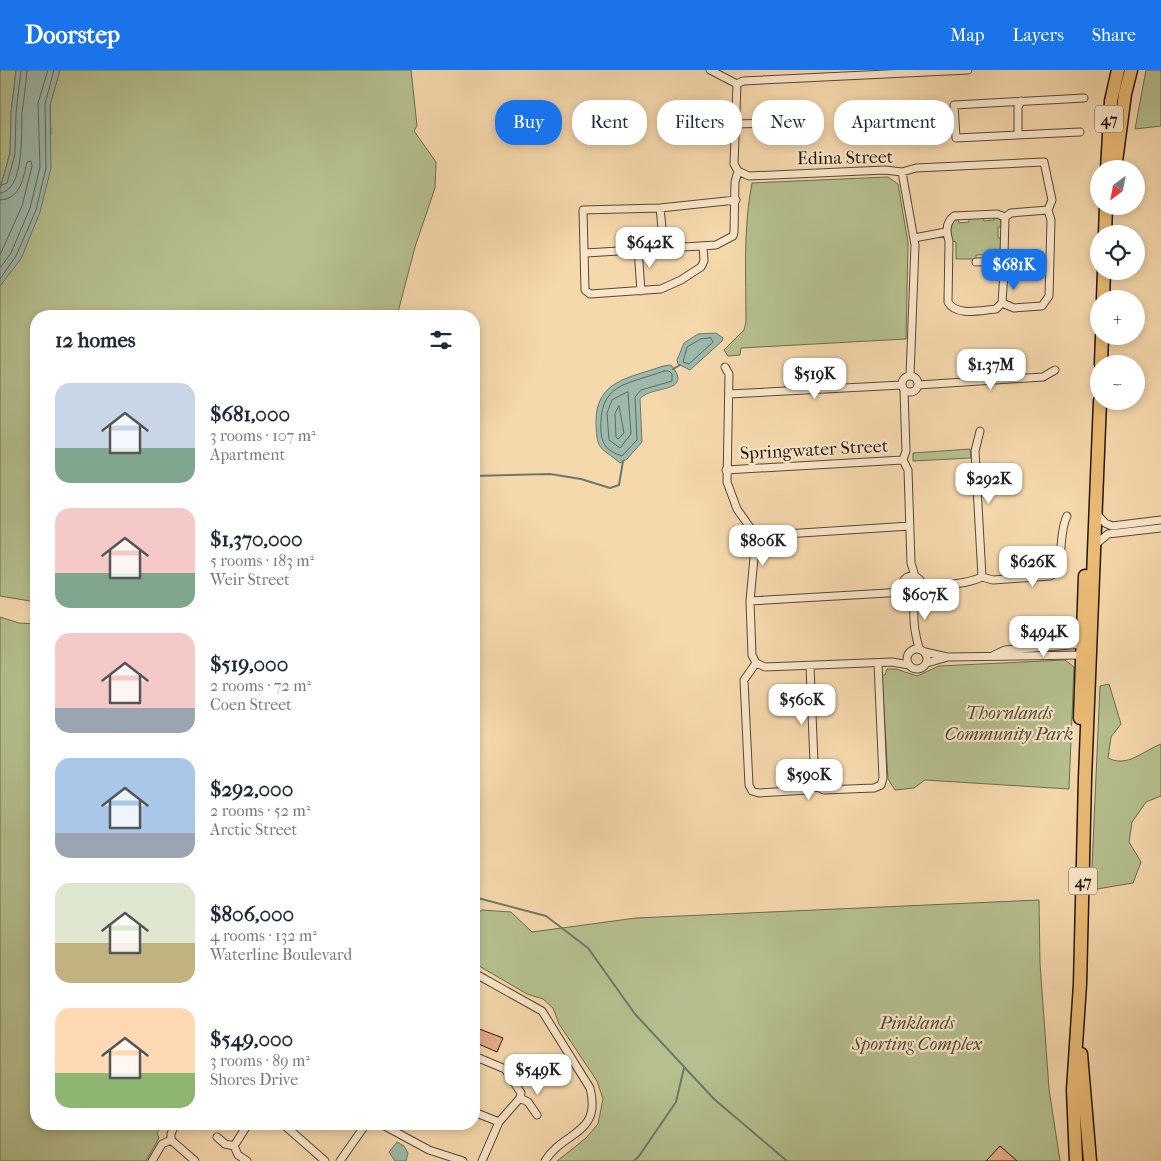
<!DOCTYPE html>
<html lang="en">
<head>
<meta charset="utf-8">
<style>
	body { margin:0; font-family:"IM FELL French Canon",serif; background:#f2f2f3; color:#1f2937; height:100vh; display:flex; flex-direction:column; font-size:19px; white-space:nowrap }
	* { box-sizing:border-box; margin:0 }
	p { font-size:16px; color:#747a83 }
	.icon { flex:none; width:28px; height:28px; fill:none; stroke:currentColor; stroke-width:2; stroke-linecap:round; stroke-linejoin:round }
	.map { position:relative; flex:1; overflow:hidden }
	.sheet { position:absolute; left:30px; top:240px; width:450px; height:820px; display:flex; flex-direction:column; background:#fff; border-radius:20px; box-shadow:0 2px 8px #0003 }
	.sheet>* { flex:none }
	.top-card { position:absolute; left:495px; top:30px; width:475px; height:45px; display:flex; gap:10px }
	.needle { width:32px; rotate:212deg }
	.tools { position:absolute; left:1090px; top:90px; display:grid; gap:10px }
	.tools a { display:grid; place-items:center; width:55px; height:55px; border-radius:50%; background:#fff; box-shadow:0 2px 8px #0003; font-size:25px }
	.price { position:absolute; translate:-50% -42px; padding:0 11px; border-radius:10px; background:#fff; color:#222; font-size:16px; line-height:32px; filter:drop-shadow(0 1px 2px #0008) }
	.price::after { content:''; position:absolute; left:50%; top:30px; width:15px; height:11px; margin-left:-8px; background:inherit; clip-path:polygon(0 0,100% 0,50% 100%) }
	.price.on { background:#1a73e8; color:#fff }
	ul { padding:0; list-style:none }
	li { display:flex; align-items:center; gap:15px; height:125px; padding:0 25px }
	li span { display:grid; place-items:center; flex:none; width:140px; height:100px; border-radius:15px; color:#555 }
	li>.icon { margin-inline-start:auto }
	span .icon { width:60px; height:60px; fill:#fffc; stroke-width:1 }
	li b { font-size:21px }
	h2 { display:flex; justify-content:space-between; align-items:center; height:60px; padding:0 25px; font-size:21px }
	.pill { padding:0 18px; border-radius:20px; background:#fff; box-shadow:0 2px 8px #0003; font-size:18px; line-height:45px }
	.pill.on { background:#1a73e8; color:#fff }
	header { display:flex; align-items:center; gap:30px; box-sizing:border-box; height:70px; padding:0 25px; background:#1a73e8; color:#fff }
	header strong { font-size:24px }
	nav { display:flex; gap:28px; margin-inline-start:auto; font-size:18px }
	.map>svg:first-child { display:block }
	.green { fill:#b6c08f; stroke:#6c6c4e }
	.water { fill:#9db9ac; stroke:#6c786d }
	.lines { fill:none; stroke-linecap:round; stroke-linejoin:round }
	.shore { stroke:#60685d; stroke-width:1 }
	.stream { stroke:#6c786d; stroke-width:2 }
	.building { fill:#e9ac8c; stroke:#22170e }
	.street-casing { stroke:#574736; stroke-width:9 }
	.highway-casing { stroke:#22170e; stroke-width:15 }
	.street { stroke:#f9e6ca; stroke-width:7 }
	.highway { stroke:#ebbc76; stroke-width:12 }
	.labels { text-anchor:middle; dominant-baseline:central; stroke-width:4.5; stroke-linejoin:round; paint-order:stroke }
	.shield { fill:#f9e6ca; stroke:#625546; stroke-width:1 }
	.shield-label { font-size:16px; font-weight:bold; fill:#22170e }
	.street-label { font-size:18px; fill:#22170e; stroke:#f9e6ca }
	.park-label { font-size:18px; font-style:italic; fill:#4e4a35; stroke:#f9e6ca }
</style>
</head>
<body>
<header>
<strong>Doorstep</strong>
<nav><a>Map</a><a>Layers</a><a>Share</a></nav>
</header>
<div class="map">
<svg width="1161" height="1091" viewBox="0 0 1161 1091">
	<rect width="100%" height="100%" fill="#f6d8ad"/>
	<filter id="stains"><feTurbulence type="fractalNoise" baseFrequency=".004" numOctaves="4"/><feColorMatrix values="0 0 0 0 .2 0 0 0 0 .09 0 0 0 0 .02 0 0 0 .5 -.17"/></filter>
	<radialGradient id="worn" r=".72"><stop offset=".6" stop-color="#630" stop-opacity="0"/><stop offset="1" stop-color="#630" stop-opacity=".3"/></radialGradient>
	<path class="green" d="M0,0H16L11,43L10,83L0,119Z
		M60,0H411L417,56L414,61L436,92L435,118L415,177L397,246H36V532L0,526V216L51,64L50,35Z
		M1146,0H1161V56L1135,59Z
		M888,107L898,114L908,173L906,269L741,278L740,285L728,286L724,280L744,260L746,252C746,206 743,159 752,113Z
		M994,146L1000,148L1002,157H998V168H1002L1001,184L976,185V189H956V172L952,171L949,164L953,151L958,149L959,153L969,152V148L983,147L984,151L994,150Z
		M970,379L971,388L913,391V383Z
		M0,547L19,553L36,554V1054H163L157,1063L159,1068L146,1091H0Z
		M1065,590L1074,597L1069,719L925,710L914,718L895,720L888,709L882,605H885L887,599H896L917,606L939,596Z
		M1109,614L1121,654L1111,667L1108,688C1127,698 1143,681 1161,674V726L1146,732L1132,752L1129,772L1141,792L1133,813L1091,820L1100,616Z
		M1039,830L1040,893L1049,1019L1060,1091H557L586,1068L598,1054L603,1029L597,1011L559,954L553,938L543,929L527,924L474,893V845L482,840L511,842L532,862L636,848Z"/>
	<path class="water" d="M16,0H60L50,35L51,98L40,142L21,189L0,216V119L10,83L11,43Z
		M716,263L723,268L722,271L690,300L678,294L677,290L684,273L698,264Z
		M671,295C695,324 650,315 640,329L642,372L627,389L620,393C600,376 597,382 596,353C595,310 630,308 663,296Z
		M397,1072L404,1076L408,1083L406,1091H395L389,1082Z"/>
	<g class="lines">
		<path class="shore" d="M0,116L7,113L15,84L16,43L21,0
			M0,123C25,121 21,61 22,43C24,28 26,14 27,0
			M0,130C21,129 23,108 27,92L31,91L32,96L22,136L0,185
			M0,198L11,183L30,138L40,97L38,33L48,0
			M0,209L16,186L36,140L46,98L45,34L54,0
			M711,268L713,272L689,294L683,292L687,277L701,269Z
			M664,301H669L672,304V311L641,320L635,327L637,370L622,386C609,382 602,376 601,362C598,313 626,315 664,301Z
			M628,322L631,364L620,378L609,370L607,343L612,330Z
			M619,336L624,363L618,369L616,367L615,344Z"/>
		<path class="stream" d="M673,299L680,295
			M474,406L550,404L581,409L610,418L619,415L623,391
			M474,827L546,846L588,878L635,944L714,1029L787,1091
			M634,1091L639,1086L676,1032L684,998"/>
	</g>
	<path class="building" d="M474,957L503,968L497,982L474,972Z
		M1000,1076L1017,1091H986Z"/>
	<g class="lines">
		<g class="street-casing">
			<path id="street" d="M710,0L737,14L743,11L968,0
				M737,14L734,94L738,101
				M736,54L817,52
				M1080,62L956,68L954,35L1084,28
				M1018,65V37L1021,31
				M738,101L749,106L885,100L902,102L916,98L1044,92L1052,130L1048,140
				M902,102L915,175L910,306
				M660,138L664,178
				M997,144L1005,147L1004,185L1001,191L1004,202L1002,233L996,239C982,240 956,247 948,232L949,171C946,162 946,152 954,146Z
				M914,168L946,162
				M703,176L704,191L701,197L681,210L661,219L590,224L585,220L583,140L660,138L736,130
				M638,179L641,221
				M586,183L716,175L733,166L734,162L735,112L738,101
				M976,192L1001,191
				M1002,233L1014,238L1042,236L1049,226L1051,150L1048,140L1011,143L1005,147
				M725,297L729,304L727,412L737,439L756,466L750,531L752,585L756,593L765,597L892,592L909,595
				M902 314a8 8 0 1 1 16 0a8 8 0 1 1-16 0Z
				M918,315L1043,307L1055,300
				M904,320L906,381L903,390L908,400L911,493L915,506
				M729,324L902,315
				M980,361L975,381L982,507
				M726,400L903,390
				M1097,444L1105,453L1112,456L1161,450
				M756,466L910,456
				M1096,474L1108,464L1161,458
				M902 516a10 10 0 1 1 20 0a10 10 0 1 1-20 0Z
				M922,519C941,513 964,516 982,507L993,510L1050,506C1066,498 1057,465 1067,446
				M916,525C912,542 914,561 919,578
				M750,531L905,522
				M907 589a10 10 0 1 1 20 0a10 10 0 1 1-20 0Z
				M925,582L947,587
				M994,585L1005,580L1084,574
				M756,593L744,610L749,715L752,721L759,723L808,720L815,716L824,720L874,718L881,715L883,708L878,593
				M927,593L948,587L1083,585
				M810,596L815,716
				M474,903L542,941L590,1018C602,1065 563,1061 545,1091
				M474,986L505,999L521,1023L520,1028L499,1052L482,1091
				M520,1028L528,1032L537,1045
				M474,1042L499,1052
				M283,1054L325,1091
				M381,1054L429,1080L463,1091
				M217,1067L225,1074L234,1076
				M171,1070L195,1091
				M171,1070V1064L175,1054
				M152,1091L162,1074L171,1070
				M247,1091L238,1085L234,1076L248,1054
				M340,1091L366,1054"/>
		</g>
		<g class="highway-casing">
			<path id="highway" d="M1107,99L1111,31L1118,0
				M1115,99L1125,24L1131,0
				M1105,164L1106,136
				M1103,229L1104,201
				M1101,294L1102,266
				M1080,648L1085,506
				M1081,984L1090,1091
				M1076,1091L1073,1020L1080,914L1085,708L1100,331"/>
		</g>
		<use href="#street" class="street"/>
		<use href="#highway" class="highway"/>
	</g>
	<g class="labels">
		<g class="shield">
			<rect x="1095" y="35.5" width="28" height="27" rx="4"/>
			<rect x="1069" y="797.5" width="28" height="27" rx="4"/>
		</g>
		<g class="shield-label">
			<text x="1109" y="49">47</text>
			<text x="1083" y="811">47</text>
		</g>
		<g class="street-label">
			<text transform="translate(845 88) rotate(-1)">Edina Street</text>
			<text transform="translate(814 380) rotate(-3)">Springwater Street</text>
		</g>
		<g class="park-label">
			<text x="1009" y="643">Thornlands<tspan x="1009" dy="21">Community Park</tspan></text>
			<text x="917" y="953">Pinklands<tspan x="917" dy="21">Sporting Complex</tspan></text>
		</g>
	</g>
	<rect width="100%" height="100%" filter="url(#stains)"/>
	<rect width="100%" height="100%" fill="url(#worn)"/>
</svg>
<div class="tools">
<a><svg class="needle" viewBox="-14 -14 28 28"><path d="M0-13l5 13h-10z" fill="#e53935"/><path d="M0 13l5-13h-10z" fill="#747a83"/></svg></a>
<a><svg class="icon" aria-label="locate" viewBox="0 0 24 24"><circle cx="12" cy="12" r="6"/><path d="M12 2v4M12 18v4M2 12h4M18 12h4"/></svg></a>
<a>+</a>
<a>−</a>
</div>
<b class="price" style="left:650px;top:199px">$642K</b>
<b class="price on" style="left:1014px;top:221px">$681K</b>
<b class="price" style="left:991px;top:321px">$1.37M</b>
<b class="price" style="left:815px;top:330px">$519K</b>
<b class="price" style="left:989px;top:435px">$292K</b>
<b class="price" style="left:763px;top:497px">$806K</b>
<b class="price" style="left:1033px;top:518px">$626K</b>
<b class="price" style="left:925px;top:551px">$607K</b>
<b class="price" style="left:1044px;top:588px">$494K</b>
<b class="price" style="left:802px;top:656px">$560K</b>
<b class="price" style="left:809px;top:731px">$590K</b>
<b class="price" style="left:538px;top:1026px">$549K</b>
<div class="top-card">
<a class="pill on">Buy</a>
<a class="pill">Rent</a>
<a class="pill">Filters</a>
<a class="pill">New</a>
<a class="pill">Apartment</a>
</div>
<section class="sheet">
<h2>12 homes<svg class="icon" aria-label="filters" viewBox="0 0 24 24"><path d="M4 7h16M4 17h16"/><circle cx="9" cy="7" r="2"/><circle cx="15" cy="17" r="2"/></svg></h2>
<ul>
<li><span style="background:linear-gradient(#c9d6e8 65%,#7fa58c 0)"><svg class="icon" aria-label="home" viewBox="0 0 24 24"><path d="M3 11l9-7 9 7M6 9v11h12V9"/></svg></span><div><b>$681,000</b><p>3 rooms · 107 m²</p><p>Apartment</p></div></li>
<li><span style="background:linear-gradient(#f6c9c9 65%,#7fa58c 0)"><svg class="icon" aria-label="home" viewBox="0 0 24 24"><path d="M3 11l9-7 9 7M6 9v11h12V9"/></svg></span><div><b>$1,370,000</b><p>5 rooms · 183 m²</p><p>Weir Street</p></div></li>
<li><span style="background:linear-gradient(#f6c9c9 75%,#9aa5b1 0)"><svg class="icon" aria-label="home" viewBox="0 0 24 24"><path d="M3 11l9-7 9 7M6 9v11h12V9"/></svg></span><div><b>$519,000</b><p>2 rooms · 72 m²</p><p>Coen Street</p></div></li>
<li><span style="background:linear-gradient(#a9c7e8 75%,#9aa5b1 0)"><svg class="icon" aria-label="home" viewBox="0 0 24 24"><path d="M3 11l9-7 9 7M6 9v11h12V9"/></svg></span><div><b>$292,000</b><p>2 rooms · 52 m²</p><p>Arctic Street</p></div></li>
<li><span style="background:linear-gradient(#dfe7d0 60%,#c2b280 0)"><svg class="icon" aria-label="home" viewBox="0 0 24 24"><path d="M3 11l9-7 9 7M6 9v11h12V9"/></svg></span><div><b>$806,000</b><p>4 rooms · 132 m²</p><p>Waterline Boulevard</p></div></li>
<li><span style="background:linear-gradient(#ffd9b3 65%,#8fb573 0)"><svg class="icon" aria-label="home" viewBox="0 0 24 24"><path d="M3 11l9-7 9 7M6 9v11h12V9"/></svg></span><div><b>$549,000</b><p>3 rooms · 89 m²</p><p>Shores Drive</p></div></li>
</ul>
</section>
</div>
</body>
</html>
